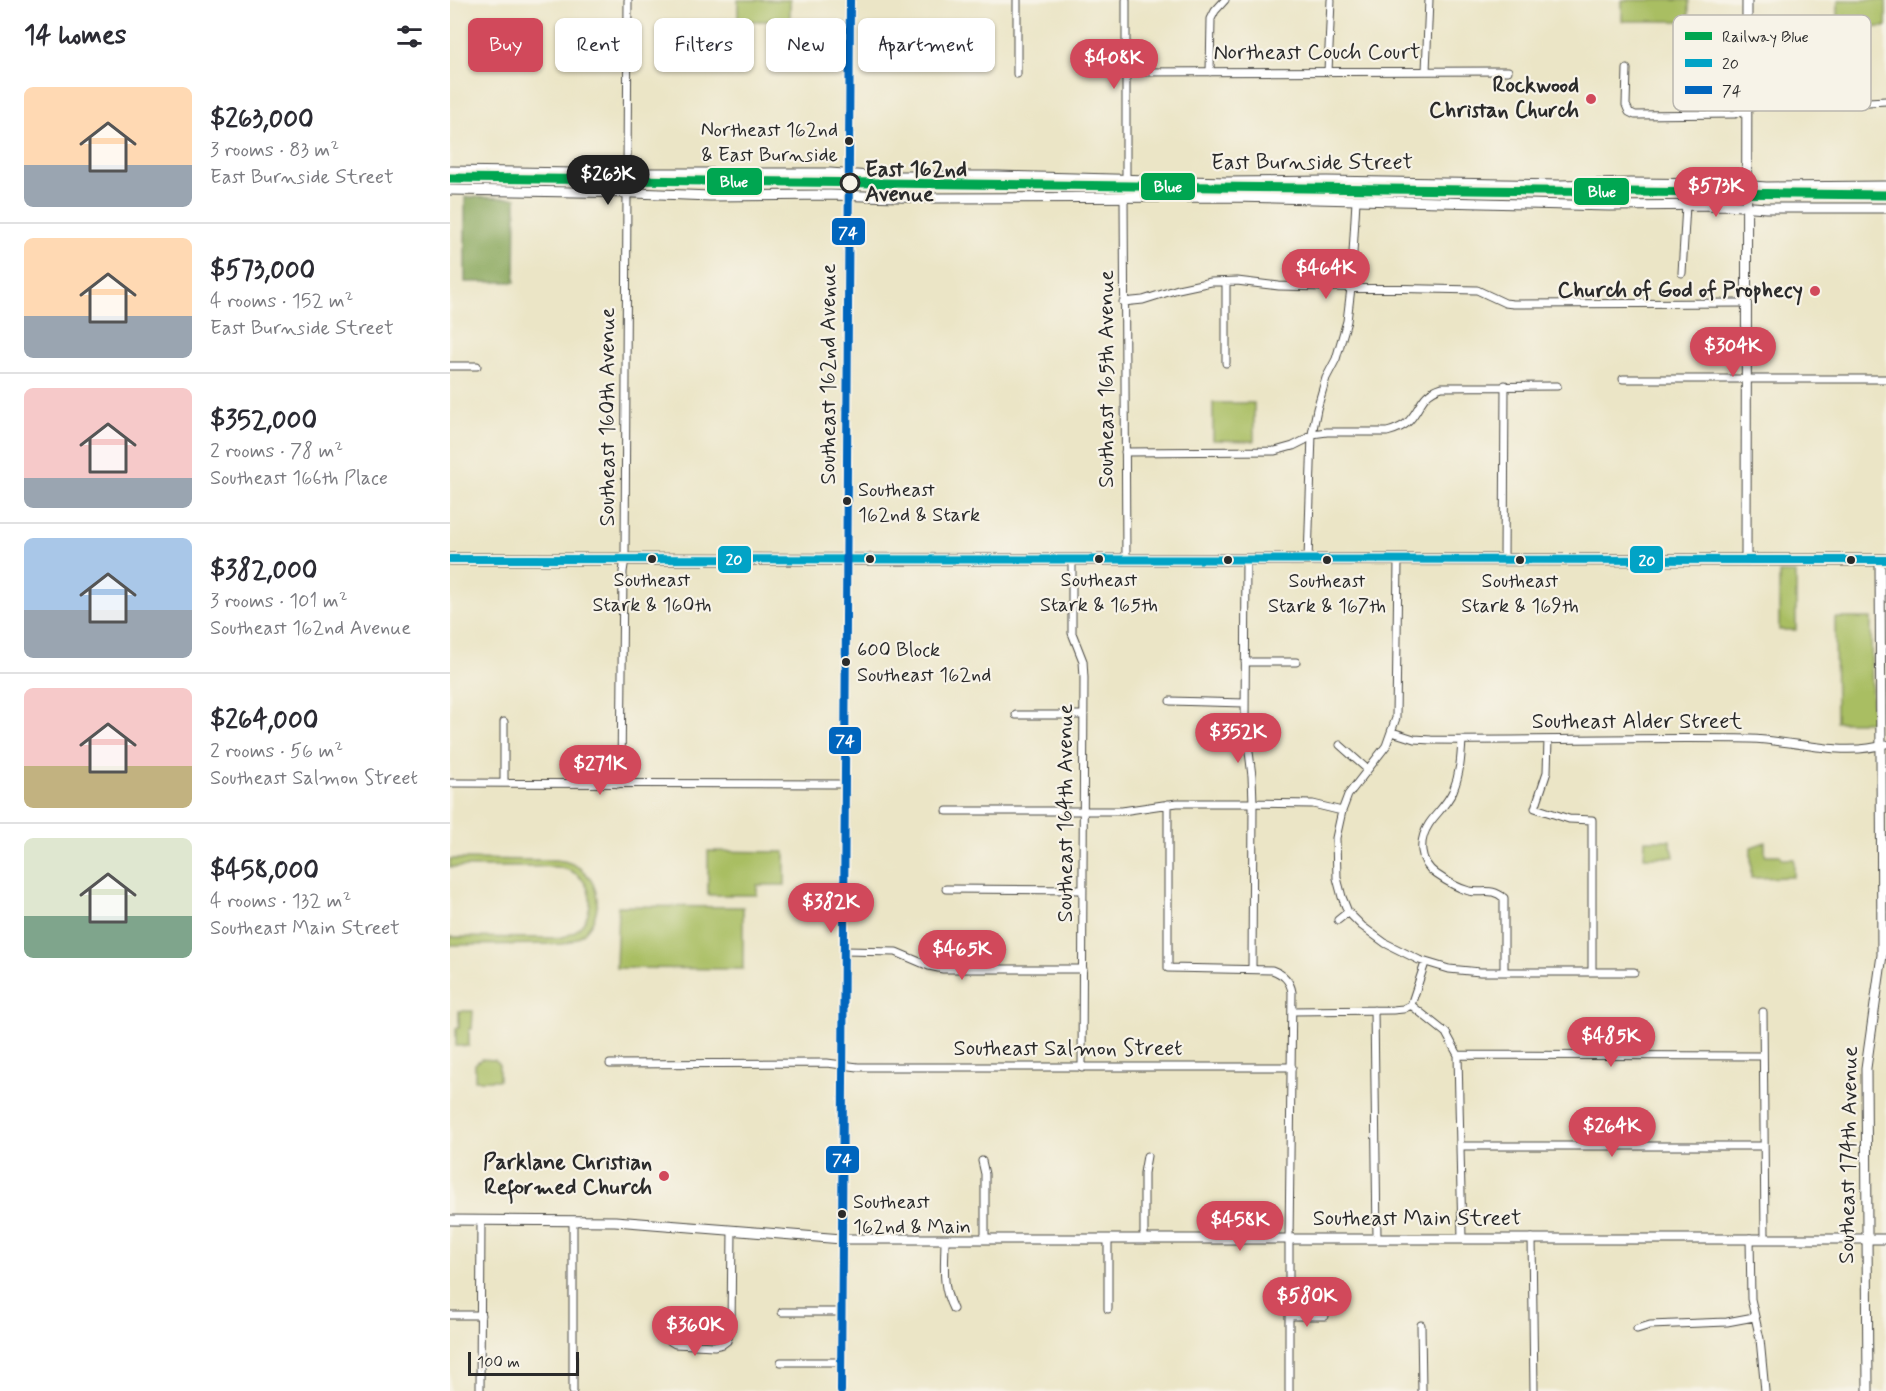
<!DOCTYPE html>
<html lang="en">
<head>
<meta charset="utf-8">
<style>
	body { margin:0; font-family:Mynerve,sans-serif; background:#f7f7f7; color:#2b2b33; height:100vh; display:flex; flex-direction:column; font-size:22px; white-space:nowrap }
	* { box-sizing:border-box; margin:0 }
	p { font-size:20px; color:#7c7c81 }
	.icon { flex:none; width:33px; height:33px; fill:none; stroke:currentColor; stroke-width:2; stroke-linecap:round; stroke-linejoin:round }
	.map { position:relative; flex:1; overflow:hidden }
	.sheet { display:flex; flex-direction:column; background:#fff; width:450px }
	.sheet>* { flex:none }
	.guide { position:absolute; left:18px; top:18px; width:570px; height:54px; display:flex; gap:12px }
	.scale { position:absolute; left:18px; bottom:15px; width:111px; box-sizing:border-box; padding-left:6px; border:3px solid #2b2b2b; border-top:0; font-size:16px; line-height:21px; white-space:nowrap; color:#2b2b2b; -webkit-text-stroke:4px #f7f3e8; paint-order:stroke }
	.price { position:absolute; translate:-50% -51px; padding:0 14px; border-radius:21px; background:#d1495b; color:#fff; font-size:20px; line-height:39px; filter:drop-shadow(0 2px 3px #0008) }
	.price::after { content:''; position:absolute; left:50%; top:36px; width:18px; height:14px; margin-left:-9px; background:inherit; clip-path:polygon(0 0,100% 0,50% 100%) }
	.price.on { background:#222; color:#fff }
	ul { padding:0; list-style:none }
	li { display:flex; align-items:center; gap:18px; height:150px; padding:0 24px }
	li+li { border-top:2px solid #e1e1e2 }
	li span { display:grid; place-items:center; flex:none; width:168px; height:120px; border-radius:9px; color:#555 }
	li>.icon { margin-inline-start:auto }
	span .icon { width:72px; height:72px; fill:#fffc; stroke-width:1 }
	li b { font-size:26px }
	h2 { display:flex; justify-content:space-between; align-items:center; height:72px; padding:0 24px; font-size:26px }
	.tag { padding:0 21px; border-radius:9px; background:#fff; box-shadow:0 2px 4px #0004; font-size:21px; line-height:54px }
	.tag.on { background:#d1495b; color:#fff }
	main { display:flex; flex:1; min-height:0 }
	.map>svg:first-child { display:block }
	.green { fill:#a9be62; stroke:#6a7446; stroke-width:1.5 }
	.forest { fill:#86a558; stroke:#586842; stroke-width:1.5 }
	.lines { fill:none; stroke-linecap:round; stroke-linejoin:round }
	.street-casing { stroke:#484742; stroke-width:9 }
	.secondary-casing { stroke:#484742; stroke-width:11 }
	.primary-casing { stroke:#484742; stroke-width:13 }
	.street { stroke:#fff; stroke-width:7 }
	.secondary { stroke:#fff; stroke-width:9 }
	.primary { stroke:#fff; stroke-width:10 }
	.bus-1-casing { stroke:#f7f3e8; stroke-width:12 }
	.bus-2-casing { stroke:#f7f3e8; stroke-width:12 }
	.bus-1 { stroke:#02a3c6; stroke-width:8 }
	.bus-2 { stroke:#0065bd; stroke-width:8 }
	.rail-1-casing { stroke:#f7f3e8; stroke-width:14 }
	.rail-1 { stroke:#00a651; stroke-width:9 }
	.poi-dot { fill:#d1495b; stroke:#f7f3e8; stroke-width:2 }
	.bus-dot { fill:#2b2b2b; stroke:#f7f3e8; stroke-width:2 }
	.stop-dot { fill:#f7f3e8; stroke:#2b2b2b; stroke-width:3 }
	.labels { text-anchor:middle; dominant-baseline:central; stroke-width:4.5; stroke-linejoin:round; paint-order:stroke }
	.bus-label { font-size:20px; fill:#2b2b2b; stroke:#f7f3e8 }
	.street-label { font-size:22px; fill:#2b2b2b; stroke:#f7f3e8 }
	.poi-label { font-size:22px; font-weight:bold; fill:#2b2b2b; stroke:#f7f3e8; text-anchor:end }
	.stop-label { font-size:22px; font-weight:bold; fill:#2b2b2b; stroke:#f7f3e8; text-anchor:start }
	.key { fill:#f7f3e8; stroke:#bab7af; stroke-width:1.5 }
	.key-label { font-size:16px; fill:#2b2b2b }
	.line-badge { stroke:#f7f3e8; stroke-width:2 }
	.badge-label { font-size:16px; text-anchor:middle; font-weight:bold; fill:#fff }
</style>
</head>
<body>
<main>
<section class="sheet">
<h2>14 homes<svg class="icon" aria-label="filters" viewBox="0 0 24 24"><path d="M4 7h16M4 17h16"/><circle cx="9" cy="7" r="2"/><circle cx="15" cy="17" r="2"/></svg></h2>
<ul>
<li><span style="background:linear-gradient(#ffd9b3 65%,#9aa5b1 0)"><svg class="icon" aria-label="home" viewBox="0 0 24 24"><path d="M3 11l9-7 9 7M6 9v11h12V9"/></svg></span><div><b>$263,000</b><p>3 rooms · 83 m²</p><p>East Burnside Street</p></div></li>
<li><span style="background:linear-gradient(#ffd9b3 65%,#9aa5b1 0)"><svg class="icon" aria-label="home" viewBox="0 0 24 24"><path d="M3 11l9-7 9 7M6 9v11h12V9"/></svg></span><div><b>$573,000</b><p>4 rooms · 152 m²</p><p>East Burnside Street</p></div></li>
<li><span style="background:linear-gradient(#f6c9c9 75%,#9aa5b1 0)"><svg class="icon" aria-label="home" viewBox="0 0 24 24"><path d="M3 11l9-7 9 7M6 9v11h12V9"/></svg></span><div><b>$352,000</b><p>2 rooms · 78 m²</p><p>Southeast 166th Place</p></div></li>
<li><span style="background:linear-gradient(#a9c7e8 60%,#9aa5b1 0)"><svg class="icon" aria-label="home" viewBox="0 0 24 24"><path d="M3 11l9-7 9 7M6 9v11h12V9"/></svg></span><div><b>$382,000</b><p>3 rooms · 101 m²</p><p>Southeast 162nd Avenue</p></div></li>
<li><span style="background:linear-gradient(#f6c9c9 65%,#c2b280 0)"><svg class="icon" aria-label="home" viewBox="0 0 24 24"><path d="M3 11l9-7 9 7M6 9v11h12V9"/></svg></span><div><b>$264,000</b><p>2 rooms · 56 m²</p><p>Southeast Salmon Street</p></div></li>
<li><span style="background:linear-gradient(#dfe7d0 65%,#7fa58c 0)"><svg class="icon" aria-label="home" viewBox="0 0 24 24"><path d="M3 11l9-7 9 7M6 9v11h12V9"/></svg></span><div><b>$458,000</b><p>4 rooms · 132 m²</p><p>Southeast Main Street</p></div></li>
</ul>
</section>
<div class="map">
<svg width="1436" height="1391" viewBox="0 0 1436 1391">
	<rect width="100%" height="100%" fill="#f7f3e8"/>
	<filter id="ink" filterUnits="userSpaceOnUse"><feTurbulence type="fractalNoise" baseFrequency=".0167" numOctaves="2"/><feDisplacementMap in="SourceGraphic" scale="12" xChannelSelector="R" yChannelSelector="G"/><feConvolveMatrix kernelMatrix="1 2 1 2 8 2 1 2 1" color-interpolation-filters="sRGB"/></filter>
	<filter id="wash" filterUnits="userSpaceOnUse"><feTurbulence type="fractalNoise" baseFrequency=".008" numOctaves="4" result="noise"/><feDisplacementMap in="SourceGraphic" scale="24" xChannelSelector="R" yChannelSelector="G"/><feGaussianBlur stdDeviation="1.35" result="paint"/><feColorMatrix in="noise" values="0 0 0 0 0 0 0 0 0 0 0 0 0 0 0 0 0 1.4 0 .05"/><feComposite in="paint" operator="in"/></filter>
	<g filter="url(#wash)">
		<rect width="100%" height="100%" fill="#ebe5c6"/>
		<path class="green" d="M288,0H340V21H288Z
			M1172,0H1239V21H1172Z
			M1388,0H1436V27H1388Z
			M763,403H804V441L763,440Z
			M1329,573H1346V630H1329Z
			M1385,618H1421L1422,722H1386Z
			M1195,840H1220C1220,847 1224,850 1224,857H1194Z
			M1315,842V855H1330L1332,859H1344V877L1301,878V847Z
			M258,851L335,852V885H307V895H258Z
			M0,859L106,860C157,864 162,931 113,944L0,945V937L105,938C145,936 154,880 115,869C104,865 90,867 78,867C52,867 26,867 0,867Z
			M168,906L293,907V969L166,968Z
			M9,1011H23L22,1029H19V1046H6V1028H9Z
			M31,1059L45,1060L49,1063V1080H25V1064Z"/>
		<path class="forest" d="M15,197L66,198L65,282H15Z"/>
	</g>
	<g filter="url(#ink)">
		<g class="lines">
			<g class="street-casing">
				<path id="street" d="M567,0V74
					M1177,69L1176,105L1179,112L1185,115L1285,114L1309,104H1383L1436,101
					M976,71L979,0
					M676,72L1058,71
					M760,72L761,19L765,11L775,0
					M878,72L881,0
					M177,173L178,0
					M676,179V0
					M674,198L676,559
					M1232,273L1236,205
					M673,302L693,300L728,289L761,282L787,281L829,286L1027,290L1055,303L1063,304L1296,303
					M776,363V282
					M0,366H27
					M1173,379H1436
					M675,452L825,451L843,446L855,440L862,434L877,432H937C945,430 953,427 959,421C972,407 970,394 992,387L1107,386
					M622,560V633L633,661L634,678L632,1068
					M796,560L795,719L802,776L803,803L802,968
					M858,560L862,434L867,409L876,378L886,359L897,321L901,288L906,201
					M948,560L946,718L936,746L898,795L892,811L886,838L887,878L892,897L898,912L912,926L935,943L969,960L999,969L1030,972H1184
					M1054,560L1055,385
					M795,662H846
					M720,701L795,703
					M566,715H634
					M942,732L964,739L981,740C1087,741 1194,737 1300,739C1343,740 1394,758 1436,744
					M1012,740C1011,758 1010,774 1003,791C996,806 987,812 979,824C968,841 969,862 986,874C996,881 1007,888 1019,891C1034,894 1041,887 1054,898V971
					M1098,740L1097,772L1085,808L1119,819L1142,820V971
					M890,745L917,769
					M0,783L395,784
					M54,783V722
					M168,784L171,775L173,572L175,559L177,193
					M718,804V968L822,970C833,974 840,980 842,992L839,1239V1391
					M497,811H672L727,803H803L863,804L892,811
					M496,889L633,890
					M888,920L898,912
					M394,951L446,952L479,966L493,969H633
					M961,1005L996,1033L1008,1055L1012,1239
					M961,1005L975,963
					M924,1010L927,1238
					M842,1011L943,1010L953,1009L961,1005
					M1313,1012L1315,1238
					M1008,1055L1313,1056
					M160,1064L377,1063L408,1067H842
					M1011,1146H1313
					M532,1161L535,1174V1239
					M1082,1238L1084,1391
					M1300,1238L1301,1299L1310,1339L1315,1391
					M495,1239C495,1264 491,1285 503,1309
					M658,1239V1309
					M694,1239V1173L697,1156
					M332,1312H392
					M0,1315H31
					M839,1316H875
					M971,1325L972,1391
					M1187,1329L1200,1325L1277,1322L1304,1317
					M212,1336L225,1344L264,1346L273,1344L277,1341L281,1329L282,1230
					M331,1362H391
					M30,1391L31,1220
					M123,1391V1221"/>
			</g>
			<g class="secondary-casing">
				<path id="secondary" d="M0,171L124,173H380L420,176H548L776,182L877,181L1110,185L1180,183L1277,184L1316,187L1436,186
					M0,190L185,193L260,196L380,195L483,198L783,197L1159,206L1277,205L1316,208H1436
					M1296,560L1297,0
					M0,1220L165,1221L392,1239H1436
					M391,1391L400,0
					M1418,1391L1416,1068L1432,955L1430,560"/>
			</g>
			<g class="primary-casing">
				<path id="primary" d="M0,559L1436,560"/>
			</g>
			<use href="#street" class="street"/>
			<use href="#secondary" class="secondary"/>
			<use href="#primary" class="primary"/>
			<g class="bus-1-casing">
				<path id="bus-1" d="M0,559L1436,560"/>
			</g>
			<g class="bus-2-casing">
				<path id="bus-2" d="M391,1391L400,0"/>
			</g>
			<use href="#bus-1" class="bus-1"/>
			<use href="#bus-2" class="bus-2"/>
			<g class="rail-1-casing">
				<path id="rail-1" d="M0,178L1436,195"/>
			</g>
			<use href="#rail-1" class="rail-1"/>
		</g>
	</g>
	<g class="poi-dot">
		<circle cx="1141" cy="99" r="6"/>
		<circle cx="1365" cy="291" r="6"/>
		<circle cx="214" cy="1176" r="6"/>
	</g>
	<g class="bus-dot">
		<circle cx="399" cy="141" r="5"/>
		<circle cx="397" cy="501" r="5"/>
		<circle cx="202" cy="559" r="5"/>
		<circle cx="420" cy="559" r="5"/>
		<circle cx="649" cy="559" r="5"/>
		<circle cx="778" cy="560" r="5"/>
		<circle cx="877" cy="560" r="5"/>
		<circle cx="1070" cy="560" r="5"/>
		<circle cx="1401" cy="560" r="5"/>
		<circle cx="396" cy="662" r="5"/>
		<circle cx="392" cy="1214" r="5"/>
	</g>
	<circle class="stop-dot" cx="400" cy="183" r="9"/>
	<g class="labels">
		<g class="bus-label">
			<text x="388" y="130" text-anchor="end">Northeast 162nd<tspan x="388" dy="25">&amp; East Burnside</tspan></text>
			<text x="408" y="490" text-anchor="start">Southeast<tspan x="408" dy="25">162nd &amp; Stark</tspan></text>
			<text x="202" y="580">Southeast<tspan x="202" dy="25">Stark &amp; 160th</tspan></text>
			<text x="649" y="580">Southeast<tspan x="649" dy="25">Stark &amp; 165th</tspan></text>
			<text x="877" y="581">Southeast<tspan x="877" dy="25">Stark &amp; 167th</tspan></text>
			<text x="1070" y="581">Southeast<tspan x="1070" dy="25">Stark &amp; 169th</tspan></text>
			<text x="407" y="650" text-anchor="start">600 Block<tspan x="407" dy="25">Southeast 162nd</tspan></text>
			<text x="403" y="1202" text-anchor="start">Southeast<tspan x="403" dy="25">162nd &amp; Main</tspan></text>
		</g>
		<g class="street-label">
			<text x="867" y="53">Northeast Couch Court</text>
			<text x="862" y="163">East Burnside Street</text>
			<text transform="translate(379 374) rotate(-90)">Southeast 162nd Avenue</text>
			<text transform="translate(657 379) rotate(-90)">Southeast 165th Avenue</text>
			<text transform="translate(158 417) rotate(-90)">Southeast 160th Avenue</text>
			<text x="1187" y="722">Southeast Alder Street</text>
			<text transform="translate(616 813) rotate(-90)">Southeast 164th Avenue</text>
			<text x="618" y="1049">Southeast Salmon Street</text>
			<text transform="translate(1399 1155) rotate(-89)">Southeast 174th Avenue</text>
			<text x="967" y="1219">Southeast Main Street</text>
		</g>
		<g class="poi-label">
			<text x="1129" y="86">Rockwood<tspan x="1129" dy="25">Christan Church</tspan></text>
			<text x="1353" y="291">Church of God of Prophecy</text>
			<text x="202" y="1163">Parklane Christian<tspan x="202" dy="25">Reformed Church</tspan></text>
		</g>
		<g class="stop-label">
			<text x="415" y="170">East 162nd<tspan x="415" dy="25">Avenue</tspan></text>
		</g>
	</g>
	<rect x="1223" y="15" width="198" height="96" rx="9" class="key"/>
	<rect x="1235" y="32" width="27" height="8" fill="#00a651"/>
	<rect x="1235" y="59" width="27" height="8" fill="#02a3c6"/>
	<rect x="1235" y="86" width="27" height="8" fill="#0065bd"/>
	<g class="key-label">
		<text x="1272" y="42">Railway Blue</text>
		<text x="1272" y="69">20</text>
		<text x="1272" y="96">74</text>
	</g>
	<g class="line-badge">
		<rect x="256" y="167" width="57" height="29" rx="6" fill="#00a651"/>
		<rect x="690" y="172" width="56" height="29" rx="6" fill="#00a651"/>
		<rect x="1123" y="177" width="57" height="29" rx="6" fill="#00a651"/>
		<rect x="381" y="217" width="35" height="29" rx="6" fill="#0065bd"/>
		<rect x="267" y="545" width="35" height="29" rx="6" fill="#02a3c6"/>
		<rect x="1179" y="545" width="35" height="29" rx="6" fill="#02a3c6"/>
		<rect x="378" y="726" width="34" height="29" rx="6" fill="#0065bd"/>
		<rect x="375" y="1145" width="35" height="29" rx="6" fill="#0065bd"/>
	</g>
	<g class="badge-label">
		<text x="284" y="187">Blue</text>
		<text x="718" y="192">Blue</text>
		<text x="1152" y="197">Blue</text>
		<text x="398" y="238">74</text>
		<text x="284" y="565">20</text>
		<text x="1197" y="566">20</text>
		<text x="395" y="746">74</text>
		<text x="392" y="1165">74</text>
	</g>
</svg>
<div class="scale">100 m</div>
<b class="price" style="left:664px;top:90px">$408K</b>
<b class="price on" style="left:158px;top:206px">$263K</b>
<b class="price" style="left:1266px;top:218px">$573K</b>
<b class="price" style="left:876px;top:300px">$464K</b>
<b class="price" style="left:1283px;top:378px">$304K</b>
<b class="price" style="left:788px;top:764px">$352K</b>
<b class="price" style="left:150px;top:796px">$271K</b>
<b class="price" style="left:381px;top:934px">$382K</b>
<b class="price" style="left:512px;top:981px">$465K</b>
<b class="price" style="left:1161px;top:1068px">$485K</b>
<b class="price" style="left:1162px;top:1158px">$264K</b>
<b class="price" style="left:790px;top:1252px">$458K</b>
<b class="price" style="left:857px;top:1328px">$580K</b>
<b class="price" style="left:245px;top:1357px">$360K</b>
<div class="guide">
<a class="tag on">Buy</a>
<a class="tag">Rent</a>
<a class="tag">Filters</a>
<a class="tag">New</a>
<a class="tag">Apartment</a>
</div>
</div>
</main>
</body>
</html>
